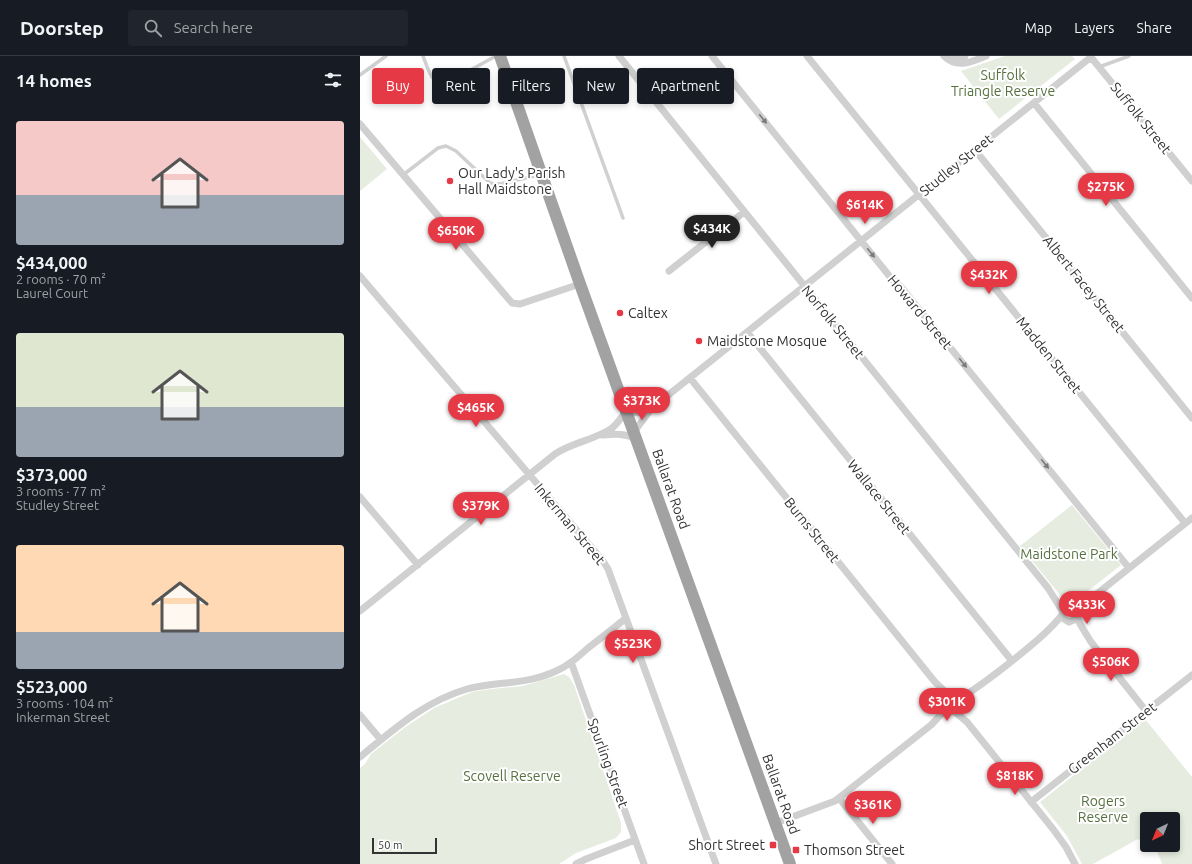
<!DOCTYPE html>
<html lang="en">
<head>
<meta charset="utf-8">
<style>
	body { margin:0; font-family:Ubuntu,sans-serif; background:#20242c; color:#f1f3f6; height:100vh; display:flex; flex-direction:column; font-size:15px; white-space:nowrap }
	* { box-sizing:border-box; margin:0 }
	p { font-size:13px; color:#9ea1a6 }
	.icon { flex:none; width:22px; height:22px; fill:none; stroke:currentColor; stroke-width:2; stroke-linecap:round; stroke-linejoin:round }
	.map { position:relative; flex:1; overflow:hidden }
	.sheet { display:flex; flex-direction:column; background:#171b24; width:360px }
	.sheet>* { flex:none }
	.banner { position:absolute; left:12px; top:12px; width:380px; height:36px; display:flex; gap:8px }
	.needle { width:26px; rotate:223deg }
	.tools { position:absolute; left:780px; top:756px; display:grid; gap:8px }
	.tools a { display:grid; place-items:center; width:40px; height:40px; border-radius:4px; background:#171b24; box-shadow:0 2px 6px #0003; font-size:20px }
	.scale { position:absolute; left:12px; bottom:10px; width:65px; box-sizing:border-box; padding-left:4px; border:2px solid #333; border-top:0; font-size:11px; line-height:14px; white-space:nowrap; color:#333; -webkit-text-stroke:3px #fff; paint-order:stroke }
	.price { position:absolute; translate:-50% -34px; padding:0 9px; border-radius:14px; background:#e63946; color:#fff; font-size:13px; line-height:26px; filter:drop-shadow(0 1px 2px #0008) }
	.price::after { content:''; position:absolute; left:50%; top:24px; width:12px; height:9px; margin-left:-6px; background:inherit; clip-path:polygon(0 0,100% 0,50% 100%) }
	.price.selected { background:#222; color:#fff }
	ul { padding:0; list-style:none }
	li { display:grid; align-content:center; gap:8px; height:212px; padding:0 16px }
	li span { display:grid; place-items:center; height:124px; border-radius:4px; color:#555 }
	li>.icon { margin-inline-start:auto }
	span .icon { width:72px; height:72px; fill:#fffc; stroke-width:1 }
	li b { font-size:17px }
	h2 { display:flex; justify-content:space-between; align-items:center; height:48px; padding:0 16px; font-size:17px }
	.chip { padding:0 14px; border-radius:4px; background:#171b24; box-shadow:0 2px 6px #0003; font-size:14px; line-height:36px }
	.chip.selected { background:#e63946; color:#fff }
	header { display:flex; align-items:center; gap:24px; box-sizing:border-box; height:56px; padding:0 20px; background:#171b24; border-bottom:1px solid #363941 }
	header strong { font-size:19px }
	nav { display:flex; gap:22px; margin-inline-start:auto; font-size:14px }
	.search { width:280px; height:36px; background:#20242c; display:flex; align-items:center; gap:10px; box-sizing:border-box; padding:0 14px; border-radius:4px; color:#9ea1a6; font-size:15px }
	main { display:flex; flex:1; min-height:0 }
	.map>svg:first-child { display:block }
	.green { fill:#e6ecdf }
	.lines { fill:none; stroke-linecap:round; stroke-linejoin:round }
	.service { stroke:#d0d0d0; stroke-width:3.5 }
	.minor { stroke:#d0d0d0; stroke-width:7 }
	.trunk { stroke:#a2a2a2; stroke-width:12 }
	.oneway { fill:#7a7a7a }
	.poi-dot { fill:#e63946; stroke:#fff; stroke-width:1.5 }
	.labels { text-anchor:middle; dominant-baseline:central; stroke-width:4; stroke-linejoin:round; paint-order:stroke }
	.park-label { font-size:14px; fill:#56703f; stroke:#fff }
	.street-label { font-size:14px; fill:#333; stroke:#fff }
	.poi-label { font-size:14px; fill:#333; stroke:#fff; text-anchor:start }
</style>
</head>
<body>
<header>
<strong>Doorstep</strong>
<div class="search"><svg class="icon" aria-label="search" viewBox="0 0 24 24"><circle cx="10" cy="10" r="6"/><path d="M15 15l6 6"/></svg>Search here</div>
<nav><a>Map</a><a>Layers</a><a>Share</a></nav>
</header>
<main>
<section class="sheet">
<h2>14 homes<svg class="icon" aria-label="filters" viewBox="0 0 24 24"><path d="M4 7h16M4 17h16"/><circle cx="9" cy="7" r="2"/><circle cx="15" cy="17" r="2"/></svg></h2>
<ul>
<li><span style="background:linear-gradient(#f6c9c9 60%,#9aa5b1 0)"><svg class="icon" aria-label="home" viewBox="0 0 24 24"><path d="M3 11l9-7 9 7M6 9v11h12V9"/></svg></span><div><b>$434,000</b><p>2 rooms · 70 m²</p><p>Laurel Court</p></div></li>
<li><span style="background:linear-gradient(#dfe7d0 60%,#9aa5b1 0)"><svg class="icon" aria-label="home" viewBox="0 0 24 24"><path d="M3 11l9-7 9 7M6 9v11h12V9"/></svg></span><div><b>$373,000</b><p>3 rooms · 77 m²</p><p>Studley Street</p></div></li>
<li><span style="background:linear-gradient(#ffd9b3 70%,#9aa5b1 0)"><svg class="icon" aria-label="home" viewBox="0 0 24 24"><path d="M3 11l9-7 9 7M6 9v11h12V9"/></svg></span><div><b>$523,000</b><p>3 rooms · 104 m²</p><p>Inkerman Street</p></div></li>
</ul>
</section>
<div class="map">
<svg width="832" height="808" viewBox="0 0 832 808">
	<rect width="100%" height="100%" fill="#fff"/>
	<path class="green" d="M645,0H712L715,3L639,63L601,15Z
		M0,81L27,113L0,135Z
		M712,449L761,509L709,550L660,490Z
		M204,618L209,621L214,629L261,767V776L256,782L216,797L199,808H0V712L5,708L11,698L44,672L74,652L112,636L131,633L163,630Z
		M785,663L832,721V808H802L797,795L788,789H813V763H787V789L778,783L733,808H722L707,780L680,746Z"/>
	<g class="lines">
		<path class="service" d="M63,0C67,10 71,27 83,29L136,0
			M204,0L263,162
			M739,11L769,0
			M0,19L26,0
			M43,119L78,92L86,90L96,95L130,127L135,128H140L179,119"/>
		<path class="minor" d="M259,0L688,532L703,556
			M352,0L531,222L541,231L769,512
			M447,0L825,467
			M584,0C597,13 611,6 626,0
			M590,0L596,2L605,0
			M730,0L832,125
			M674,47L832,242
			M0,68L152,247L160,248L220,228
			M615,94L832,362
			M309,215L384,156
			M0,220L243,505L248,513L356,808
			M387,276L652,605
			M330,322L575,626L594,644
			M267,357L279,356L292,352
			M274,376L292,352L731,1
			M242,379C255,378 265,377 276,383
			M0,441L58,509
			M712,553L738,537L832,462
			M0,555L195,398C213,386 235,384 252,372C258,367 262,361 266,355
			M716,560L714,564L709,566L704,563L702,558L704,554L709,552L715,555L720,568L731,586L786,655
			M211,606L284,808
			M589 650a6 6 0 1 1 12 0a6 6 0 1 1-12 0Z
			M596,645C618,632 637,617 657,601C673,588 689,575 702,559
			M595,656L607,666L693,773L706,791L715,808
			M0,659L21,684
			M0,701C33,674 65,645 107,633C137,625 167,629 196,615C208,610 218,601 228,592C241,582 254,572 266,562
			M479,742L532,808
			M671,746L832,619
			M416,767L475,745L571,669L589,650
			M216,808L226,803L275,784"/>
		<path class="trunk" d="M140,0L220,228L430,808"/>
	</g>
	<defs><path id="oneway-solid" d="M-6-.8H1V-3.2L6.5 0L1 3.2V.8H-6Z"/></defs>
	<g class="oneway">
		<use href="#oneway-solid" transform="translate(403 63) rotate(51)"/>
		<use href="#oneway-solid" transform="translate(511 197) rotate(51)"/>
		<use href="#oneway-solid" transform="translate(603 307) rotate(51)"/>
		<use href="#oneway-solid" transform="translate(685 408) rotate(51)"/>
	</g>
	<g class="poi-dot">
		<circle cx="90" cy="125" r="4"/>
		<circle cx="260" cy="257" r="4"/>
		<circle cx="339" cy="285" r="4"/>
		<rect x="409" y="785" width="8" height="8" rx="2"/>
		<rect x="432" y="790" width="8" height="8" rx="2"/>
	</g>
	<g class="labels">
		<g class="park-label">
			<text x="643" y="19">Suffolk<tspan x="643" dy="16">Triangle Reserve</tspan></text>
			<text x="709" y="498">Maidstone Park</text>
			<text x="152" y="720">Scovell Reserve</text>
			<text x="743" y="745">Rogers<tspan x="743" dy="16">Reserve</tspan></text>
		</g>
		<g class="street-label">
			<text transform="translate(781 62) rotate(51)">Suffolk Street</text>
			<text transform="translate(596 109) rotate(-39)">Studley Street</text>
			<text transform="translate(724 228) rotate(51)">Albert Facey Street</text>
			<text transform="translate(560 256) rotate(50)">Howard Street</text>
			<text transform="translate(473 266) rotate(51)">Norfolk Street</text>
			<text transform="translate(689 299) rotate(51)">Madden Street</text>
			<text transform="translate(311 433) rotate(70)">Ballarat Road</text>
			<text transform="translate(519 441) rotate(51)">Wallace Street</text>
			<text transform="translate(210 468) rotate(50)">Inkerman Street</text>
			<text transform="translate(452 474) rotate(51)">Burns Street</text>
			<text transform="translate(752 682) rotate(-38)">Greenham Street</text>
			<text transform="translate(248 707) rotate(70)">Spurling Street</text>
			<text transform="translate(421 738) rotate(70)">Ballarat Road</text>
		</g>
		<g class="poi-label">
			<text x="98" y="117">Our Lady's Parish<tspan x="98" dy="16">Hall Maidstone</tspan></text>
			<text x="268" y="257">Caltex</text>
			<text x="347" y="285">Maidstone Mosque</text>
			<text x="405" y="789" text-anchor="end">Short Street</text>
			<text x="444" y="794">Thomson Street</text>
		</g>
	</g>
</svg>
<div class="tools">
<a><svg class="needle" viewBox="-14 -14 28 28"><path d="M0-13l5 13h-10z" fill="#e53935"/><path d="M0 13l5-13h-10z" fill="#9ea1a6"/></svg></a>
</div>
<div class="scale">50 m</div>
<b class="price" style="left:746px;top:151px">$275K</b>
<b class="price" style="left:505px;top:169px">$614K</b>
<b class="price selected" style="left:352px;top:193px">$434K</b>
<b class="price" style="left:96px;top:195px">$650K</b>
<b class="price" style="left:629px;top:239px">$432K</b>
<b class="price" style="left:282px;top:365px">$373K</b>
<b class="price" style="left:116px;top:372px">$465K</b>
<b class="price" style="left:121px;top:470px">$379K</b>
<b class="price" style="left:727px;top:569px">$433K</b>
<b class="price" style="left:273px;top:608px">$523K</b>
<b class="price" style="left:751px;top:626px">$506K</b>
<b class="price" style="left:587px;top:666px">$301K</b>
<b class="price" style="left:655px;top:740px">$818K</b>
<b class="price" style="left:513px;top:769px">$361K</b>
<div class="banner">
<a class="chip selected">Buy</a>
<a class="chip">Rent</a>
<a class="chip">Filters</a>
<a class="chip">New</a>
<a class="chip">Apartment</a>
</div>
</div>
</main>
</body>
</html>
